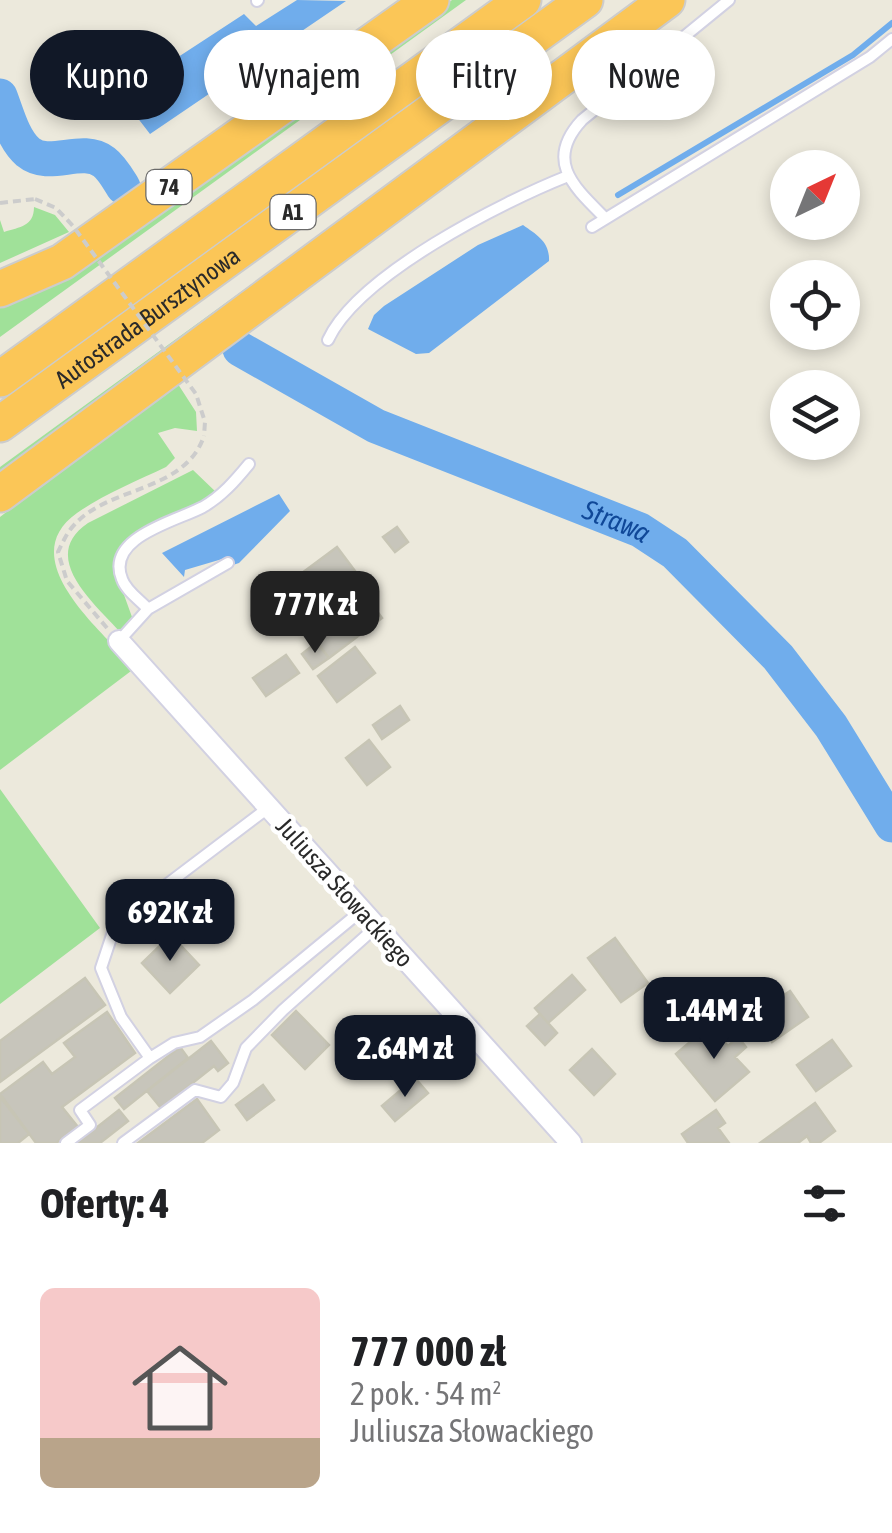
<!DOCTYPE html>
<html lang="pl">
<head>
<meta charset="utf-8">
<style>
	body { margin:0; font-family:"Asap Condensed",sans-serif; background:#f6f6f6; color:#202124; height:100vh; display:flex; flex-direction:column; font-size:38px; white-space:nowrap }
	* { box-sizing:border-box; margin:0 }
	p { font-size:32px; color:#757577 }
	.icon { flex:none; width:55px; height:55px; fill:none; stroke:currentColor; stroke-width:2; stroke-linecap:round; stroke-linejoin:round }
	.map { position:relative; height:1143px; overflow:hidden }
	.sheet { display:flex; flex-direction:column; background:#fff; flex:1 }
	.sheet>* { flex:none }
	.guide { position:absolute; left:30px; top:30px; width:832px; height:90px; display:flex; gap:20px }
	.needle { width:65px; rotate:43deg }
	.controls { position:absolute; left:770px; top:150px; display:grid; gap:20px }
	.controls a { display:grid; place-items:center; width:90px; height:90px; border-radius:50%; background:#fff; box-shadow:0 5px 15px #0003; font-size:50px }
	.price { position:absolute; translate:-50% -85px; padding:0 22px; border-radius:20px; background:#111827; color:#fff; font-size:32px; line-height:65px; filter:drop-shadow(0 2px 5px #0008) }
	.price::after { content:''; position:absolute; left:50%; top:60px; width:30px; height:22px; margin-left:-15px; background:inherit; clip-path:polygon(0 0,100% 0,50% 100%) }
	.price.on { background:#222; color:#fff }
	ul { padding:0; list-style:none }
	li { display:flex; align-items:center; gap:30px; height:250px; padding:0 40px }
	li span { display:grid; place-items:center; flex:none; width:280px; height:200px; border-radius:15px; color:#555 }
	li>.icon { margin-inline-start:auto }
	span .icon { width:120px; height:120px; fill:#fffc; stroke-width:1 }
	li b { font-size:42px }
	h2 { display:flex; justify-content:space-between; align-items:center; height:120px; padding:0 40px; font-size:42px }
	.pill { padding:0 35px; border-radius:45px; background:#fff; box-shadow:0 5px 15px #0003; font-size:35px; line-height:90px }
	.pill.on { background:#111827; color:#fff }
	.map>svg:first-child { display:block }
	.green { fill:#a0e199 }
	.water { fill:#70adec }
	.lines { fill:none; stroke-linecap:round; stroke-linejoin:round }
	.stream { stroke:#70adec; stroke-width:6 }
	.river { stroke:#70adec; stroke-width:35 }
	.building { fill:#c7c5bb; stroke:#c7c5b5; stroke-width:2.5 }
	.lane-casing { stroke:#d2d1e2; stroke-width:14 }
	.street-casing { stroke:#d2d1e2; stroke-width:24 }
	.highway-casing { stroke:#ccc; stroke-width:39 }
	.path { stroke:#ccc; stroke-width:4; stroke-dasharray:8 5; stroke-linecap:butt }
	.lane { stroke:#fff; stroke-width:10 }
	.street { stroke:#fff; stroke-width:20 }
	.highway { stroke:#fbc657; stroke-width:35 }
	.path-bridge { stroke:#ccc; stroke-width:4; stroke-dasharray:8 5; stroke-linecap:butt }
	.labels { text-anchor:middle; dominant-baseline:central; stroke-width:9; stroke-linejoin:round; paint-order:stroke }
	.shield { fill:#fff; stroke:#6a6a6a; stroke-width:2.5 }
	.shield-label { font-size:22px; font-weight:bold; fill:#2a2a2a }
	.street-label { font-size:25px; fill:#2a2a2a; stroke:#fff }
	.water-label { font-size:28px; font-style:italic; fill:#104898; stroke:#fff }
</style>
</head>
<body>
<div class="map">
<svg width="892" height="1143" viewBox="0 0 892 1143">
	<rect width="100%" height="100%" fill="#ece9dc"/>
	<path class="green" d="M452,0H466L0,337V302L128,233Z
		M494,108L0,476V467Z
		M34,207L55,215L69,232L0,263V220L4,232C20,227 34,226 34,207Z
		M176,381L196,412L197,431L175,428L158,433L175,458L166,467C137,481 104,494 77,513C12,559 102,631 135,668L0,770V517Z
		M193,470L217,493L137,533L114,557L115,570L132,617L120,632C94,603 38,557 88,523Z
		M0,789L100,928L0,1004Z"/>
	<path class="water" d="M297,0L346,1L150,134L120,95L244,14L256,26Z
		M523,225C537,235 550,242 549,261L429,353L416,354L368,329L374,315L384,306L478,245Z
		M279,494L290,511L239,563L233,565L229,557L185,570L184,577L162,553Z"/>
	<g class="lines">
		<path class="stream" d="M618,195L853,55L892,23"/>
		<g class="river">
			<path d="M0,96C7,114 13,139 28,152C50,170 81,145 104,162C112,168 118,179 123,187"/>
			<path id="s1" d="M240,349L376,426L640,530L675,553L778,657L831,726L892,825"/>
		</g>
	</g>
	<path class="building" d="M397,527L408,542L395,552L383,537Z
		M337,547L361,579L318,612L302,590L275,610L267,599Z
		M368,599L382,618L329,658L314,639Z
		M317,642L329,658L313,669L302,654Z
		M355,647L375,673L337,702L318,676Z
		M286,655L299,673L266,696L253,678Z
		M400,706L409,720L382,739L373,725Z
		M369,740L390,767L367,785L346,758Z
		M171,935L199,965L170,993L142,963Z
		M615,938L648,983L621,1002L588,958Z
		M572,975L585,990L548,1023L535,1008Z
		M85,978L105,1005L0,1082V1041Z
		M790,991L808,1017L772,1042L754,1016Z
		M296,1011L329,1045L305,1069L272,1035Z
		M107,1012L135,1053L62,1107L78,1127L56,1143H36L0,1094L43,1062L52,1074L75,1057L64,1043Z
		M540,1014L557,1033L545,1045L527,1026Z
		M710,1025L728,1046L738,1037L746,1047L735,1057L749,1072L715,1101L676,1054Z
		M832,1040L851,1066L816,1091L797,1065Z
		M211,1041L228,1063L218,1071L214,1066L161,1108L147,1091Z
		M180,1047L188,1058L124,1109L115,1098Z
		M592,1049L615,1074L594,1095L570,1070Z
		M415,1078L428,1093L395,1121L382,1106Z
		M263,1085L274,1100L247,1120L236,1105Z
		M0,1097L29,1134L18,1143H0Z
		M197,1099L219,1130L202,1143H138Z
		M815,1103L835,1131L819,1143H811L807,1136L798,1143H760Z
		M119,1110L128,1121L100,1143H77Z
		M716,1110L725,1123L718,1128L729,1143H688L682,1134Z"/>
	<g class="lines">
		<g class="lane-casing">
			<path id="lane" d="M257,1L258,0
				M605,218C574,187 544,161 582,120L729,0
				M592,227L870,57L892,39
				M328,340C358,275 502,202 568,176
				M148,609C140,600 126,591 122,579C105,537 177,521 203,507C222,496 235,481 249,464
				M119,641L148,609L228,563
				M268,808L116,923L101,968L121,1017L150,1058L174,1043L200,1037L253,1000L361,911
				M66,1143L90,1125L80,1110L150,1058
				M123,1143L195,1090L221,1097L233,1083L246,1048L283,1010L376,927"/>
		</g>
		<g class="street-casing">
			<path id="street" d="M119,641L571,1143"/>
		</g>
		<g class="highway-casing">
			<g id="highway">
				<path d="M0,289L62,262L431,0"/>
				<path d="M0,379L523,0"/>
				<path id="s2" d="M0,424L585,0"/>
				<path d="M0,494L667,0"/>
			</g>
		</g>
		<path class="path" d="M0,203L35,199
			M107,628L67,581L58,552C63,542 67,532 75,524C110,486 185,492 204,436"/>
		<use href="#lane" class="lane"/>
		<use href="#street" class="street"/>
		<use href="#highway" class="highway"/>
		<path class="path-bridge" d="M35,199L56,208L73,226L196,394L205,422L204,436"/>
	</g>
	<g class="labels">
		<g class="shield">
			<rect x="146.5" y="170" width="45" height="34" rx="8"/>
			<rect x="270.5" y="195" width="45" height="34" rx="8"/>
		</g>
		<g class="shield-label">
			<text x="169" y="187">74</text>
			<text x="293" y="212">A1</text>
		</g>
		<g class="street-label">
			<text stroke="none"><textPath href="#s2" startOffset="182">Autostrada Bursztynowa</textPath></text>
			<text transform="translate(345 892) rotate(48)">Juliusza Słowackiego</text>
		</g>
		<g class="water-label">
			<text stroke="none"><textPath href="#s1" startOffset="415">Strawa</textPath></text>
		</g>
	</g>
</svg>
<div class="controls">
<a><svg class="needle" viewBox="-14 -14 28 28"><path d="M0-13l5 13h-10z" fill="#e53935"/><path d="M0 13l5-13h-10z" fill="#757577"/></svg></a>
<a><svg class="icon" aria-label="locate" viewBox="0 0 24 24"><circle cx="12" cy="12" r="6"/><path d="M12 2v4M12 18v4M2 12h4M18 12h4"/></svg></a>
<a><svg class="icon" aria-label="layers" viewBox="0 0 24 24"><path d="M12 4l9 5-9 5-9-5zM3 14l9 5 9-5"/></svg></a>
</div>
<b class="price on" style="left:315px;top:656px">777K zł</b>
<b class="price" style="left:170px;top:964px">692K zł</b>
<b class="price" style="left:714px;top:1062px">1.44M zł</b>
<b class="price" style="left:405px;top:1100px">2.64M zł</b>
<div class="guide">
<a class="pill on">Kupno</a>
<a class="pill">Wynajem</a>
<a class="pill">Filtry</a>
<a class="pill">Nowe</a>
</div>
</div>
<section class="sheet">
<h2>Oferty: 4<svg class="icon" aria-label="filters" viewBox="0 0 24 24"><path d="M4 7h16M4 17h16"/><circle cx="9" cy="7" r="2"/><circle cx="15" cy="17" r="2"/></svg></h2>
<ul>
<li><span style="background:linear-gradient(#f6c9c9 75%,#b9a48a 0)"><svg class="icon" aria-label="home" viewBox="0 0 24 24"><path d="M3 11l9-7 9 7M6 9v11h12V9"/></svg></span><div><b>777 000 zł</b><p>2 pok. · 54 m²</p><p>Juliusza Słowackiego</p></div></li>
</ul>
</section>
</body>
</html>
